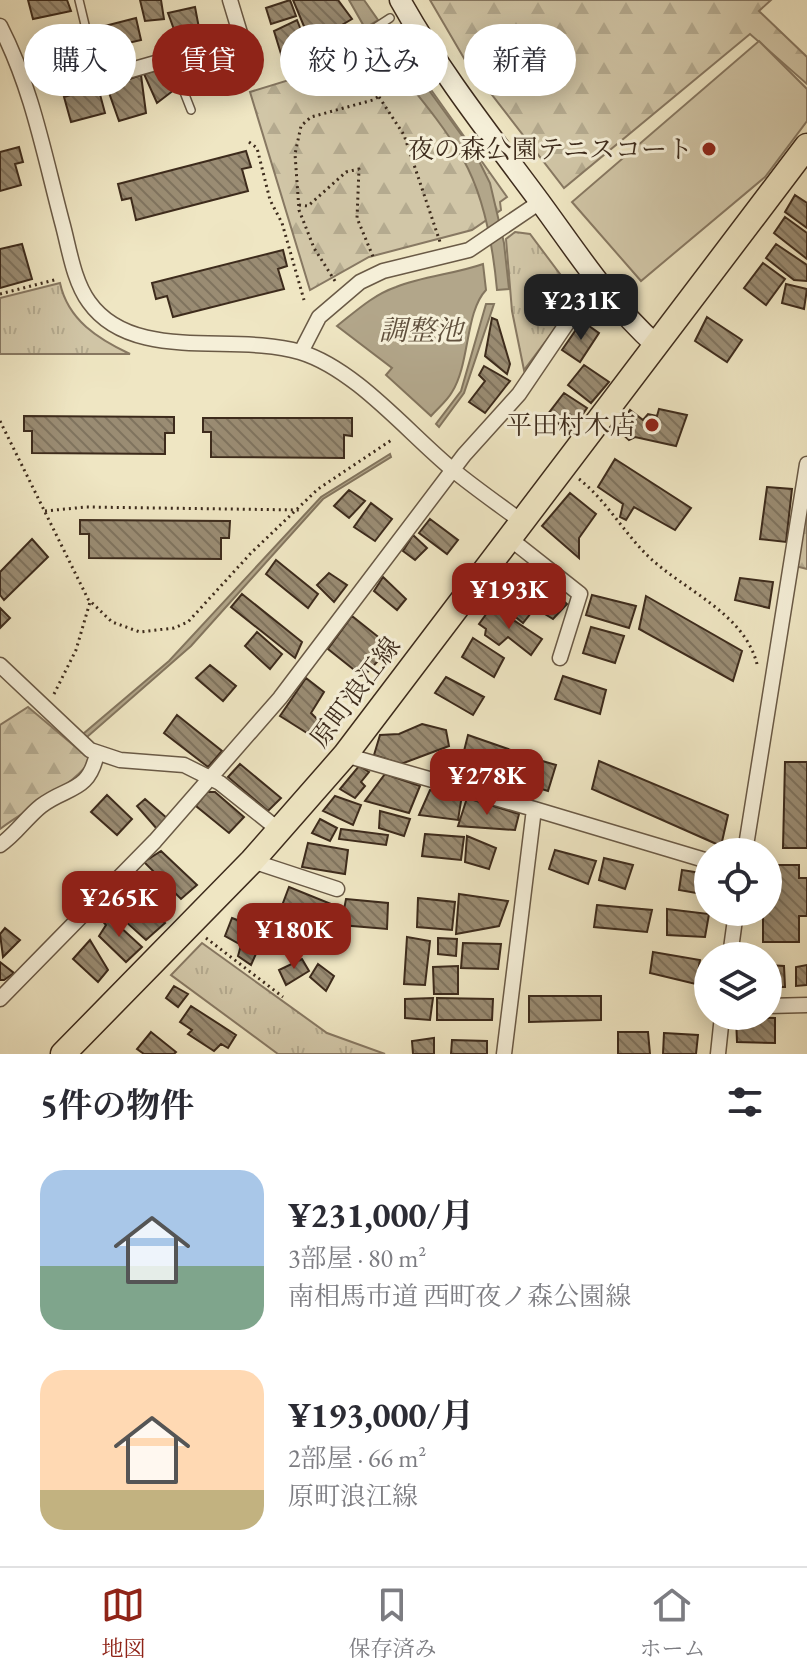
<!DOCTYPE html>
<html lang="ja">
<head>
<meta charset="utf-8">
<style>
	body { margin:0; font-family:"EB Garamond","Noto Serif JP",serif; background:#f2f2f3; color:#2b2b33; height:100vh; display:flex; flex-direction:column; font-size:30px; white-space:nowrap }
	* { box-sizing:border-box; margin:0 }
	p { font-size:26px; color:#7c7c81 }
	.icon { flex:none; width:44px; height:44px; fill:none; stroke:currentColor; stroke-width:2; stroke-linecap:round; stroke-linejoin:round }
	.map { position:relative; height:1054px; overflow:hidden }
	.details { display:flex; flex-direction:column; background:#fff; flex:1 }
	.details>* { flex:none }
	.hud { position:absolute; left:24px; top:24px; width:760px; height:72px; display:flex; gap:16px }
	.fabs { position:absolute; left:694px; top:838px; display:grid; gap:16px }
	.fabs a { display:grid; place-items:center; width:88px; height:88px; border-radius:50%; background:#fff; box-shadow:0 4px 20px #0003; font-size:40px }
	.price { position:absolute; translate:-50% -68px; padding:0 18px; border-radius:16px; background:#8f2418; color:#fff; font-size:26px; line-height:52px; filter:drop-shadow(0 2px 4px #0008) }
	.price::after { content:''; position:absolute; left:50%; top:48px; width:24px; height:18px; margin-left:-12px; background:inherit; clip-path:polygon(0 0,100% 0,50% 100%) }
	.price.active { background:#222; color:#fff }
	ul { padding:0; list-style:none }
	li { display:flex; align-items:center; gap:24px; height:200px; padding:0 40px }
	li span { display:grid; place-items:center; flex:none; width:224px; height:160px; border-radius:24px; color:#555 }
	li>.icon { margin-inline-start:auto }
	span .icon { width:96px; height:96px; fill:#fffc; stroke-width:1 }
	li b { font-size:34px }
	h2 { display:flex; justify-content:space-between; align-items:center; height:96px; padding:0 40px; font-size:34px }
	.pill { padding:0 28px; border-radius:36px; background:#fff; box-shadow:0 4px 20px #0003; font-size:28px; line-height:72px }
	.pill.active { background:#8f2418; color:#fff }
	.tab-bar { display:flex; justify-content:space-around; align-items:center; height:112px; border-top:2px solid #e1e1e2; background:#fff; font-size:22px; color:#7c7c81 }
	.tab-bar a { display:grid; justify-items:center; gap:4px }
	.tab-bar .active { color:#8f2418 }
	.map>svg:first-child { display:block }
	.grass { fill:url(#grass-tufts); stroke:#877862; stroke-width:2 }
	.forest { fill:url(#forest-firs); stroke:#877862; stroke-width:2 }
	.garden { fill:#d1c6a7; stroke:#877862; stroke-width:2 }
	.water { fill:#b2a68a; stroke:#83755e; stroke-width:2 }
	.building { fill:url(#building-back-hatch); stroke:#3d2b1c; stroke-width:2 }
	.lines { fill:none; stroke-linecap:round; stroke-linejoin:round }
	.lane-casing { stroke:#6a5a46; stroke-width:10 }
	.street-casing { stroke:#6a5a46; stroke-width:17 }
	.secondary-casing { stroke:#3d2b1c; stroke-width:23 }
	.primary-casing { stroke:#3d2b1c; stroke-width:27 }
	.path { stroke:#3d2b1c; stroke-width:3; stroke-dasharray:2 4; stroke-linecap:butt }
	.lane { stroke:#f5efd8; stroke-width:7 }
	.street { stroke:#f5efd8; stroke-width:14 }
	.secondary { stroke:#f5efd8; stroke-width:20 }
	.primary { stroke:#efe6c3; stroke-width:24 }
	.poi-dot { fill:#8f2418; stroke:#f5efd8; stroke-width:3 }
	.labels { text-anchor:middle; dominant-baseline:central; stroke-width:6; stroke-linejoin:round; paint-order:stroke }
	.poi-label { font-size:26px; fill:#3d2b1c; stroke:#f5efd8; text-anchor:end }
	.street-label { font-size:26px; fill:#3d2b1c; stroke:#f5efd8 }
	.water-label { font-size:28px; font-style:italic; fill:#60503d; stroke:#f5efd8 }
</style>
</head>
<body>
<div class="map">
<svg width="807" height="1054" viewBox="0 0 807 1054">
	<defs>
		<pattern id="grass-tufts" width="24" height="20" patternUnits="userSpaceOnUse" patternTransform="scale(2)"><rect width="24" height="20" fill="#d1c6a7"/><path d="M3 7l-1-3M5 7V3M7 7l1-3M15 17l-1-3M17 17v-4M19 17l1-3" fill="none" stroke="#b4aa8f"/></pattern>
		<pattern id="forest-firs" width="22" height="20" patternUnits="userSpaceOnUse" patternTransform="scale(2)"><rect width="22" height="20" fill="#d1c6a7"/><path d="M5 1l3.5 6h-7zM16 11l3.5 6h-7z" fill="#b4aa8f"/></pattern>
		<pattern id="building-back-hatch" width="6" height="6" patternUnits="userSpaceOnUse" patternTransform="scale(2)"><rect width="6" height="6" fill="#9a8c73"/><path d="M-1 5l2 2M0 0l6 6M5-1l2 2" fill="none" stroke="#7f735e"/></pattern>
	</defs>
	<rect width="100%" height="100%" fill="#efe6c3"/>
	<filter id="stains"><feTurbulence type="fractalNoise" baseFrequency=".0025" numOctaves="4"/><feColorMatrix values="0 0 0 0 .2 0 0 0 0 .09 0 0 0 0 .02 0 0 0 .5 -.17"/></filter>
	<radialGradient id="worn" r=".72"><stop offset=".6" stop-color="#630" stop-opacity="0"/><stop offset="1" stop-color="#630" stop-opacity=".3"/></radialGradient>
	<path class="grass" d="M515,232L530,234L578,298L524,370L512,311L506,239Z
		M60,283C68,320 98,339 130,354H0V298Z
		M202,943L327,1033L385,1054H278L171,975Z"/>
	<path class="forest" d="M430,0H771L759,11L807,57V84L750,34L564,188L465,60Z
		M400,46L507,197L500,202L501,210L472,230L369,257L310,290L250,92Z
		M807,492V569L795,566Z
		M28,707L91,760C72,787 29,807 0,829V725Z"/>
	<path class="garden" d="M759,41L807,89V121L765,177L641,281L572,202Z"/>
	<path class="water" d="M349,0H364L378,20L365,28Z
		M383,27L476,155L490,183L504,243L509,289L497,290C493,246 485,198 463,159C438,115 401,77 371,36Z
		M483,264L486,290C465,312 470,364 452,392C447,401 438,408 431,416L386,375L392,368L337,326C356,311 373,295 396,287C423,276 455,274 483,264Z
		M486,304H494L464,393L439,427L436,424L461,391Z
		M390,454L391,457L323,499L191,646L87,737L83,734L169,661L321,497Z"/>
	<path class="building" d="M28,0H67L71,11L33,19Z
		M140,0H161L164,19L145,21Z
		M290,0L296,16L271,24L266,8Z
		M293,0H338L352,19L311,43Z
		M195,7L199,28L176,35L168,13Z
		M136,18L141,40L98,50L93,29Z
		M297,20L312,58L285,67L274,31Z
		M225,51L232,77L190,87L181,66Z
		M167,67L174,90L157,103L144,74Z
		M141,75L146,113L119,121L107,87Z
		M98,87L105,113L71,122L64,97Z
		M19,147L23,162L15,164L21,185L0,191V152Z
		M246,151L251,167L242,169L248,191L136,220L131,198L122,200L118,184Z
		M795,195L807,203V228L785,212Z
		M785,217L807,233V259L774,233Z
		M22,244L32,279L0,288V249Z
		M776,244L807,265V281L794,280L766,258Z
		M283,250L287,266L278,269L284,289L173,317L167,296L156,299L152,283Z
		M763,263L785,279L766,305L744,288Z
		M786,284L807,289L804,309L782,303Z
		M707,317L742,340L727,362L695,341Z
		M492,318L497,320L510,364L507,374L485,356Z
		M582,321L599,333L580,362L562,350Z
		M584,365L609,382L591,403L568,385Z
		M484,366L510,381L485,413L469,402L485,381L479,375Z
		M564,393L587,408L569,434L548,414Z
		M659,409L687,415L676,446L635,437L629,440L617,429L630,410L643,420L648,414L657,416Z
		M24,416L174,417V433H165V454L32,453V431H24Z
		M203,418H352V436L344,435V458L211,457V432H203Z
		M615,459L691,508L675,530L634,507L626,520L620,517L623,504L598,487Z
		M767,487L792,489L786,542L760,539Z
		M349,490L365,501L349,518L334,506Z
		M570,493L596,514L579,538V558L542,526Z
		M371,503L392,519L375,541L354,527Z
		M430,519L458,540L447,554L419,533Z
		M80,520L230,521L229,538H221V559L89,558V534H80Z
		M413,535L427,548L415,560L403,551Z
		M32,539L48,557L4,600L0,595V572Z
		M276,560L318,594L308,608L266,574Z
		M329,573L347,585L334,602L317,585Z
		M383,577L406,599L397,610L374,591Z
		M740,578L773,582L769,608L735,600Z
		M540,580L567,604L553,619L535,608L523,623L491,597L505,581L529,598Z
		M242,594L302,642L295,658L231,607Z
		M592,595L636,606L629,628L586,615Z
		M646,596L742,651L733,681L639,629Z
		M492,606L542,639L531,655L508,637L499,645L485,635L486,629L479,624Z
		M0,608L10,618L0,628Z
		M352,616L391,647L363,677L328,649Z
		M591,627L624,636L615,663L583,653Z
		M257,632L282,654L270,669L245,646Z
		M473,638L504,658L494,677L462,657Z
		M210,665L236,686L223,701L196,678Z
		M563,676L606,690L600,714L555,699Z
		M446,677L484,697L473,715L435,693Z
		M306,678L324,692L311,713L319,721L307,733L280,716Z
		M177,715L222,751L208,767L164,733Z
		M422,724L446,730L449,746L401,764L374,755L380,735L399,734Z
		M468,735L511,750L502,774L462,759Z
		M522,755L556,765L548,791L516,781Z
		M599,761L728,815L721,846L592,789Z
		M785,762H807V848H783Z
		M240,764L281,798L268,811L228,777Z
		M359,766L369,772L361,782L365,786L355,798L340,789Z
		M385,774L420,786L409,813L365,801Z
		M430,790L462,795L458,820L419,815Z
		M207,792H215L244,817L229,833L196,806Z
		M107,795L132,819L117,835L91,812Z
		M335,796L361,805L353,825L323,811Z
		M467,798L519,814L515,830L458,826Z
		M145,799L168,819L157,829L137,806Z
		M380,811L410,819L404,836L379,828Z
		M320,819L337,828L330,841L312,833Z
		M341,829L388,835L386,845L339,839Z
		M425,834L464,837L461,860L422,856Z
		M467,836L496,848L489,869L465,862Z
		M308,843L348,850L345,874L302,867Z
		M555,850L596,861L588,884L549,869Z
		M161,851L197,885L181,899L144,862Z
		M604,858L633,865L625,889L599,880Z
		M768,865H799V878H807V916H799V942H763V912H768Z
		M682,870L708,874V895L679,890Z
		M119,884L165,923L146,940L103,901Z
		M289,887L341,908L329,933L280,911Z
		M459,894L508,901L499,926L456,934Z
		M418,898L455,902L452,930L417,927Z
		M346,899L388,903L387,929L341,925Z
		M597,905L652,910L647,932L594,927Z
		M667,909L709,914L705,937L667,935Z
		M105,913L142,947L126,962L99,936L106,925L99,917Z
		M232,918L266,931L251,965L238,956L241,945L225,936Z
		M5,928L20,940L3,957L0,934Z
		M407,937L430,941L425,985L404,984Z
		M438,938L457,939L456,956L438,954Z
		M90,940L108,970L98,982L73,959Z
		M463,943L501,944L498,969L461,968Z
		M653,952L700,960L696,984L650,973Z
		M302,959L309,971L286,985L279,970Z
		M0,962L14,973L4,980H0Z
		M318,964L334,976L326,991L310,977Z
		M768,965L784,966L785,987H768Z
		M807,965V985L796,986V967Z
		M458,966V994H434L433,967Z
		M174,986L188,994L178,1007L166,998Z
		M529,996H601V1020L529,1022Z
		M433,998L430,1020L405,1018V999Z
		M437,998L493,999L492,1020H437Z
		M191,1006L236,1035L228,1048L221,1044L214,1051L188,1034L192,1030L180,1022Z
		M736,1017L775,1018V1043L737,1042Z
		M151,1032L176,1052L174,1054H144L137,1049Z
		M618,1032H648L650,1054H618Z
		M664,1033L698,1035L696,1054H663Z
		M434,1038V1054H413L412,1041Z
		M452,1040L487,1041V1054H451Z"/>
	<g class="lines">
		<g class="lane-casing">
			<path id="lane" d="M79,0L86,29
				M367,33L390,18
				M171,59L191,110"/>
		</g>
		<g class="street-casing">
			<path id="street" d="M0,26C32,88 44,154 62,222C69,247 73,280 89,302C133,364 234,332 300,352C356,369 408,433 453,470C475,488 498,504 521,521
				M82,84L236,40L240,33L230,0
				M301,352L319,317L360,282L383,271L469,250L540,202
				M509,538L580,594L560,658
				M0,665L90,750L120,760L184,765L220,783L279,830
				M345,755L534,809L504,1054
				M534,809L708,861
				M0,845C16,834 26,818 41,806C67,786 89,793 97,753
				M745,852L807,464
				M252,861L337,889
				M730,956L736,912
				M0,999L155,841L280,698L464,455L519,394L597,279
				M768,1006L807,1005
				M718,1054L722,1016"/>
		</g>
		<g class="secondary-casing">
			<path id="secondary" d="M400,0C440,72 491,136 540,202C576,251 610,304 656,345"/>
		</g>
		<g class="primary-casing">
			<path id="primary" d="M63,1054L252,861L345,755L807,146"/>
		</g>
		<path class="path" d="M379,97L404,135L440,242
			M249,142L257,148L270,200L282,223L304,300
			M299,205L308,206L346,172L359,169L357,218L374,259
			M335,281L314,248L299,210L295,154L301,126L311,117L373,100L421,70
			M0,294L58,279
			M0,421L88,599L112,622L140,632L174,628L188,622L251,553L318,489L393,439
			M579,479C606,500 624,533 649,557C685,591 744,613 757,664
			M45,511L86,507L300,510
			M54,694L76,650L90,602
			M206,938L283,997"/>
		<use href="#lane" class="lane"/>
		<use href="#street" class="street"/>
		<use href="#secondary" class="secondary"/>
		<use href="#primary" class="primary"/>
	</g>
	<g class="poi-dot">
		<circle cx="709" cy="149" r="8"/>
		<circle cx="652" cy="425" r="8"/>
	</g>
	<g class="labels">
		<g class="poi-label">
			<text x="693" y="149">夜の森公園テニスコート</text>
			<text x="636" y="425">平田村木店</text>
		</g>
		<g class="street-label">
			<text transform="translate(355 692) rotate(-53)">原町浪江線</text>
		</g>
		<g class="water-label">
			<text x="421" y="330">調整池</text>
		</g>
	</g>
	<rect width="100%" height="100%" filter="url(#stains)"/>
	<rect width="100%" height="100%" fill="url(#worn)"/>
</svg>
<div class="fabs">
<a><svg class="icon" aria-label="locate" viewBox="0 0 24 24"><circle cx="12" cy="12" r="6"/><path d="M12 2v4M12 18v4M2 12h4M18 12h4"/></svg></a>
<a><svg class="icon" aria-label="layers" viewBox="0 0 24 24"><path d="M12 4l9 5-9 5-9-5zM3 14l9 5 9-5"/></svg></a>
</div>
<b class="price active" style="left:581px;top:342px">¥231K</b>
<b class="price" style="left:509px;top:631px">¥193K</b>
<b class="price" style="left:487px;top:817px">¥278K</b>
<b class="price" style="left:119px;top:939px">¥265K</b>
<b class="price" style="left:294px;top:971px">¥180K</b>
<div class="hud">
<a class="pill">購入</a>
<a class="pill active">賃貸</a>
<a class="pill">絞り込み</a>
<a class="pill">新着</a>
</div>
</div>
<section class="details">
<h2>5件の物件<svg class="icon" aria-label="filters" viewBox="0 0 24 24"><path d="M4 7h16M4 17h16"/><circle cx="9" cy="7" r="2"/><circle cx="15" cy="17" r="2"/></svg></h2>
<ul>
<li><span style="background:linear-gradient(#a9c7e8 60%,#7fa58c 0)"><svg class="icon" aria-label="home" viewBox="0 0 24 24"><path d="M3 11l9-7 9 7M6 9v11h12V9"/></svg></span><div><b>¥231,000/月</b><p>3部屋 · 80 m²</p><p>南相馬市道 西町夜ノ森公園線</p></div></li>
<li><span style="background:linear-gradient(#ffd9b3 75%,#c2b280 0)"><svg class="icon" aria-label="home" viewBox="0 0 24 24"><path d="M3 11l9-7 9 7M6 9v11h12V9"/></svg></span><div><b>¥193,000/月</b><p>2部屋 · 66 m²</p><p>原町浪江線</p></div></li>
</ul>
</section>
<nav class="tab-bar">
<a class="active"><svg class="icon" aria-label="map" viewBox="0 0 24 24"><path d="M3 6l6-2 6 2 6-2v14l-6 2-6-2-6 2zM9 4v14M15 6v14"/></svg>地図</a>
<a><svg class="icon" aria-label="saved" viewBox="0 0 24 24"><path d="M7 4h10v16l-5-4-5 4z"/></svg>保存済み</a>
<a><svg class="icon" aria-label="home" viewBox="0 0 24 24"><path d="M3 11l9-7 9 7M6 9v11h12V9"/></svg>ホーム</a>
</nav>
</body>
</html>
